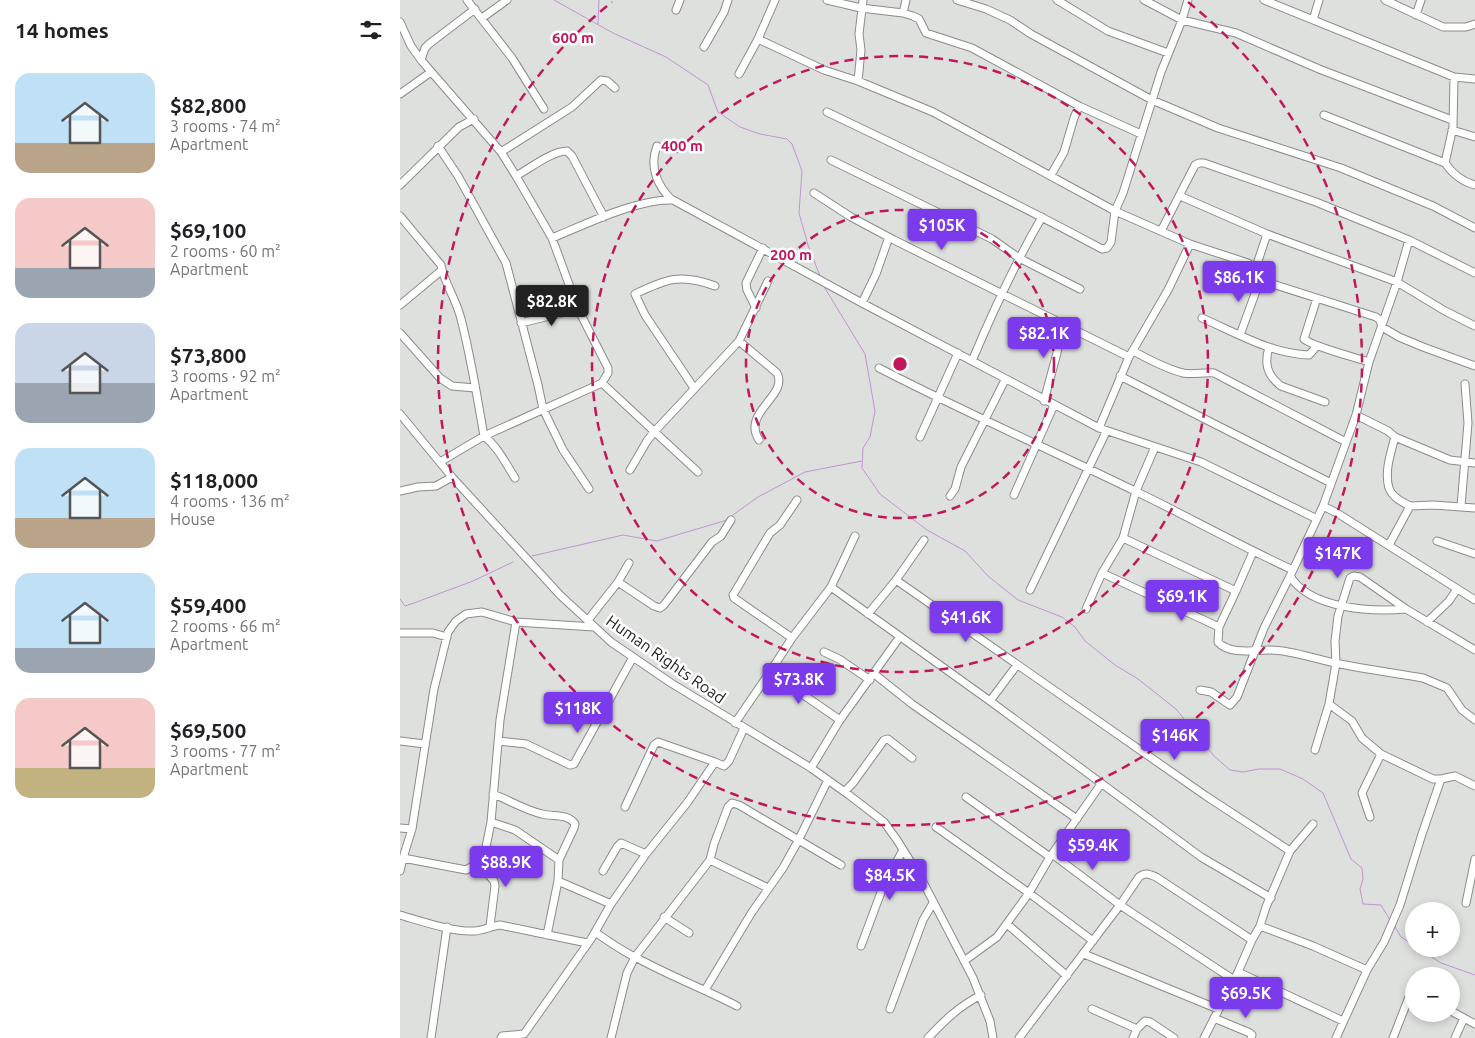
<!DOCTYPE html>
<html lang="en">
<head>
<meta charset="utf-8">
<style>
	body { margin:0; font-family:Ubuntu,sans-serif; background:#f2f2f2; color:#202124; height:100vh; display:flex; flex-direction:column; font-size:19px; white-space:nowrap }
	* { box-sizing:border-box; margin:0 }
	p { font-size:16px; color:#757577 }
	.icon { flex:none; width:28px; height:28px; fill:none; stroke:currentColor; stroke-width:2; stroke-linecap:round; stroke-linejoin:round }
	.map { position:relative; flex:1; overflow:hidden }
	.panel { display:flex; flex-direction:column; background:#fff; width:400px }
	.panel>* { flex:none }
	.controls { position:absolute; left:1005px; top:902px; display:grid; gap:10px }
	.controls a { display:grid; place-items:center; width:55px; height:55px; border-radius:50%; background:#fff; box-shadow:0 2px 8px #0003; font-size:25px }
	.price { position:absolute; translate:-50% -42px; padding:0 11px; border-radius:5px; background:#7c3aed; color:#fff; font-size:16px; line-height:32px; filter:drop-shadow(0 1px 2px #0008) }
	.price::after { content:''; position:absolute; left:50%; top:30px; width:15px; height:11px; margin-left:-8px; background:inherit; clip-path:polygon(0 0,100% 0,50% 100%) }
	.price.on { background:#222; color:#fff }
	ul { padding:0; list-style:none }
	li { display:flex; align-items:center; gap:15px; height:125px; padding:0 15px }
	li span { display:grid; place-items:center; flex:none; width:140px; height:100px; border-radius:15px; color:#555 }
	li>.icon { margin-inline-start:auto }
	span .icon { width:60px; height:60px; fill:#fffc; stroke-width:1 }
	li b { font-size:21px }
	h2 { display:flex; justify-content:space-between; align-items:center; height:60px; padding:0 15px; font-size:21px }
	main { display:flex; flex:1; min-height:0 }
	.map>svg:first-child { display:block }
	.lines { fill:none; stroke-linecap:round; stroke-linejoin:round }
	.stream { stroke:#c094d3; stroke-width:1 }
	.minor-casing { stroke:#8a8c89; stroke-width:9 }
	.minor { stroke:#fff; stroke-width:7 }
	.ring { fill:none; stroke:#c2185b; stroke-width:2.5; stroke-dasharray:9 6 }
	.labels { text-anchor:middle; dominant-baseline:central; stroke-width:5; stroke-linejoin:round; paint-order:stroke }
	.street-label { font-size:16px; fill:#1f1f1e; stroke:#fff }
	.centre { fill:#c2185b; stroke:#fff; stroke-width:2.5 }
	.ring-label { font-size:15px; text-anchor:middle; font-weight:bold; fill:#c2185b; stroke:#fff; stroke-width:5; stroke-linejoin:round; paint-order:stroke }
</style>
</head>
<body>
<main>
<section class="panel">
<h2>14 homes<svg class="icon" aria-label="filters" viewBox="0 0 24 24"><path d="M4 7h16M4 17h16"/><circle cx="9" cy="7" r="2"/><circle cx="15" cy="17" r="2"/></svg></h2>
<ul>
<li><span style="background:linear-gradient(#bfe0f5 70%,#b9a48a 0)"><svg class="icon" aria-label="home" viewBox="0 0 24 24"><path d="M3 11l9-7 9 7M6 9v11h12V9"/></svg></span><div><b>$82,800</b><p>3 rooms · 74 m²</p><p>Apartment</p></div></li>
<li><span style="background:linear-gradient(#f6c9c9 70%,#9aa5b1 0)"><svg class="icon" aria-label="home" viewBox="0 0 24 24"><path d="M3 11l9-7 9 7M6 9v11h12V9"/></svg></span><div><b>$69,100</b><p>2 rooms · 60 m²</p><p>Apartment</p></div></li>
<li><span style="background:linear-gradient(#c9d6e8 60%,#9aa5b1 0)"><svg class="icon" aria-label="home" viewBox="0 0 24 24"><path d="M3 11l9-7 9 7M6 9v11h12V9"/></svg></span><div><b>$73,800</b><p>3 rooms · 92 m²</p><p>Apartment</p></div></li>
<li><span style="background:linear-gradient(#bfe0f5 70%,#b9a48a 0)"><svg class="icon" aria-label="home" viewBox="0 0 24 24"><path d="M3 11l9-7 9 7M6 9v11h12V9"/></svg></span><div><b>$118,000</b><p>4 rooms · 136 m²</p><p>House</p></div></li>
<li><span style="background:linear-gradient(#bfe0f5 75%,#9aa5b1 0)"><svg class="icon" aria-label="home" viewBox="0 0 24 24"><path d="M3 11l9-7 9 7M6 9v11h12V9"/></svg></span><div><b>$59,400</b><p>2 rooms · 66 m²</p><p>Apartment</p></div></li>
<li><span style="background:linear-gradient(#f6c9c9 70%,#c2b280 0)"><svg class="icon" aria-label="home" viewBox="0 0 24 24"><path d="M3 11l9-7 9 7M6 9v11h12V9"/></svg></span><div><b>$69,500</b><p>3 rooms · 77 m²</p><p>Apartment</p></div></li>
</ul>
</section>
<div class="map">
<svg width="1075" height="1038" viewBox="0 0 1075 1038">
	<rect width="100%" height="100%" fill="#dee0dd"/>
	<g class="lines">
		<path class="stream" d="M154,0L213,33L266,57L308,85L318,112L340,127L360,134L387,139L392,144L402,171L399,213L408,245L420,276
			M198,24L199,0
			M423,285L465,354L475,411L470,437L463,448L462,468L480,494L527,530L565,551L588,576L618,600L662,617L675,627L685,641L715,665L738,679L776,709L814,756L830,770L843,772L859,769H880L903,779L923,793L951,859L962,868L963,879L960,889L963,904L981,905L990,920
			M330,517L358,497L405,472L462,461
			M132,556L223,535L257,541L327,520
			M0,599L5,606L14,603L73,581L113,562
			M994,925L1001,937L1014,945
			M1019,949L1041,963L1075,975"/>
		<g class="minor-casing">
			<path id="minor" d="M67,0L112,58L144,109
				M427,0L461,8L503,13L513,16L519,19L526,33L572,48L679,106L741,134
				M557,0L586,9L610,20L631,34L752,100L818,128L941,168L1033,206L1075,228
				M657,0L708,31L768,53
				M744,0L782,20L836,33L919,69L1052,120
				M864,0L1054,77L1075,79
				M985,0L1043,27H1066L1075,24
				M276,10L280,0
				M503,13L506,0
				M1016,15L1021,0
				M82,18L107,0
				M913,20L919,0
				M0,22L11,46L21,60L101,152L116,176L152,238L178,309L208,368V373L202,383L84,436L40,462
				M358,39L424,70L458,81L533,112L715,211L790,244L848,263L855,270L860,280L976,317L980,320L982,327L999,337L1023,347L1075,366
				M304,47L324,12L328,0
				M21,60L25,48L29,44L75,9
				M339,74L358,39L375,0
				M458,81L461,50L459,34L463,0
				M0,94L31,72
				M427,112C519,156 611,200 702,249L707,248L711,242L715,211L723,193L761,72L782,20L788,0
				M924,115L1045,163L1053,127L1054,77
				M1052,130L1075,137
				M38,146L58,176L106,263L138,385L143,409L163,450L189,489
				M257,146C249,166 257,186 272,200
				M101,152L172,107L201,80L207,81L215,88
				M431,160L592,239L619,258L680,289
				M1045,163C1052,173 1063,182 1075,185
				M651,175L664,152L674,118L679,106
				M116,176C129,169 152,151 167,151L172,156L204,217
				M0,185L59,127L74,119
				M414,193L451,217L494,240L729,357
				M780,196L867,234L997,282L1045,311L1075,326
				M0,216L41,265C43,280 57,301 61,319C71,357 77,397 84,436C98,447 106,464 115,478
				M761,231L795,165L799,163H804L916,202L1009,240L1075,273
				M152,238C184,225 239,198 273,200L462,303L699,428L801,462L917,519
				M855,270L867,234
				M917,298L904,339C911,346 957,358 969,362
				M462,303L476,274L489,237
				M0,305L42,270
				M356,308L347,290L346,283L363,248
				M802,318C836,333 872,354 909,355L917,346
				M121,323L178,309
				M0,333L40,378L52,386L75,388
				M840,335L860,280
				M339,341L377,373C389,396 341,412 359,440
				M869,347C864,364 867,375 881,386L925,402
				M733,351C748,359 766,369 783,373C793,375 803,372 814,373L946,442
				M572,361C593,311 615,263 642,217
				M479,368C564,412 651,450 737,492C789,517 840,546 893,570
				M720,376L931,483
				M202,383L298,472
				M294,388L245,315L235,294C266,279 281,273 315,286
				M644,401L657,353L662,324
				M0,414L52,477L160,595L211,642L271,683L411,768L449,795L484,822L497,840L522,880L573,978L590,1021L593,1038
				M956,415L988,431L995,437L1050,460L1075,463
				M699,428L729,357L768,290L790,244
				M520,437L558,353
				M995,437C991,452 984,472 989,488C992,497 1002,502 1010,506
				M230,470L247,441L254,432L339,341L368,281
				M0,491L18,487L36,486L52,477
				M614,495L654,405
				M550,496L555,489L561,467L605,380
				M923,506L937,513L1075,600
				M1061,506L1068,423L1065,384
				M723,538L836,591L853,552
				M1037,541L1075,554
				M989,545L1010,506L1033,505L1075,508
				M702,573L819,627L836,591
				M890,576C910,609 971,612 1006,609
				M496,580L806,796L890,851
				M218,582L254,606L260,608L264,605L312,542L321,536L331,520
				M431,587L590,701L801,857L871,898
				M630,590L706,432
				M686,609L702,573L723,538L736,491L755,447
				M468,614L496,580L524,540
				M188,620L218,582L229,563
				M1027,622L1049,601L1057,589
				M819,627L818,642C829,655 855,650 870,650C892,650 914,659 935,663C964,669 994,673 1023,678L1047,688L1062,710L1075,720
				M0,633H33L47,637
				M392,638L334,598L333,595L370,533L380,525L397,500
				M424,652L439,659L470,680
				M370,672L440,720
				M473,673L512,704L677,819
				M800,690L811,692L830,705L837,697L864,628L893,570L923,506L956,415L969,362L997,282L1009,240
				M590,701L617,665
				M929,704L952,721L962,738L981,754L1033,779H1041L1055,776L1075,786
				M335,723L370,672L392,638L431,587L455,536
				M0,741L25,744
				M98,741L126,744L170,765L174,764L233,657
				M915,750L929,704L936,663L935,641L938,616L950,578L954,576L960,577L1006,609L1075,650
				M411,768L440,720L499,638
				M445,791L453,783L484,740L488,739L512,758
				M93,794C109,800 125,810 142,814C153,817 168,813 175,824L174,828L159,860
				M566,797L650,857
				M225,807L254,745L258,742L315,762
				M970,817L962,793L981,754
				M91,822L115,830L159,860L158,881L147,935
				M536,827L629,893L693,941
				M0,828L12,829
				M652,854L720,905L834,980
				M3,858L12,829L34,689L48,632L56,621L66,614L82,612L116,622L194,627
				M310,860L368,888
				M78,863L94,881L95,886L90,926
				M0,871L3,858L66,870L78,863L84,857L91,822L100,720L116,622
				M203,871L217,847L221,843L246,854
				M158,881L211,904
				M1066,903L1075,859
				M0,915C21,921 52,932 74,931C82,931 91,926 100,925L187,943
				M264,917L289,933
				M607,924L667,976
				M860,926L913,946L967,970
				M195,932C208,941 222,951 237,958C270,976 304,989 337,1006
				M461,946L483,887L503,850
				M684,954L818,1009
				M564,961L597,937L629,893L650,857L701,784
				M838,972L943,1021
				M305,990L352,912L383,868L398,841L428,780
				M490,1009L523,920L533,903
				M692,1009L737,1029
				M1051,1011L1075,1024
				M814,1018L850,1033L852,1035L851,1038
				M31,1038L47,927
				M101,1038L102,1036L124,1034L191,939L211,904L246,854L287,803L315,762L324,766L329,761L344,728
				M211,1038L227,973L235,957L310,860L314,844L328,807L332,803L339,805L441,865
				M528,1038C545,1020 558,1007 581,995
				M619,1038L720,905L739,877C745,872 749,874 756,877L852,940
				M733,1038L737,1029L745,1021L750,1022L774,1038
				M804,1038L838,972L852,940L860,926L866,907L890,851L913,824
				M936,1038L967,970L984,942L1000,905L1022,834L1041,779
				M993,1038L1009,997L1014,994
				M1055,1038L1064,1018"/>
		</g>
		<use href="#minor" class="minor"/>
	</g>
	<g class="ring">
		<circle cx="500" cy="364" r="154"/>
		<circle cx="500" cy="364" r="308"/>
		<path d="M788 2A462 462 0 1 1 212 2"/>
	</g>
	<g class="labels">
		<g class="street-label">
			<text transform="translate(266 659) rotate(35)">Human Rights Road</text>
		</g>
	</g>
	<circle cx="500" cy="364" r="8" class="centre"/>
	<g class="ring-label">
		<text x="173" y="43">600 m</text>
		<text x="282" y="151">400 m</text>
		<text x="391" y="260">200 m</text>
	</g>
</svg>
<div class="controls">
<a>+</a>
<a>−</a>
</div>
<b class="price" style="left:542px;top:251px">$105K</b>
<b class="price" style="left:839px;top:303px">$86.1K</b>
<b class="price on" style="left:152px;top:327px">$82.8K</b>
<b class="price" style="left:644px;top:359px">$82.1K</b>
<b class="price" style="left:938px;top:579px">$147K</b>
<b class="price" style="left:782px;top:622px">$69.1K</b>
<b class="price" style="left:566px;top:643px">$41.6K</b>
<b class="price" style="left:399px;top:705px">$73.8K</b>
<b class="price" style="left:178px;top:734px">$118K</b>
<b class="price" style="left:775px;top:761px">$146K</b>
<b class="price" style="left:693px;top:871px">$59.4K</b>
<b class="price" style="left:106px;top:888px">$88.9K</b>
<b class="price" style="left:490px;top:901px">$84.5K</b>
<b class="price" style="left:846px;top:1019px">$69.5K</b>
</div>
</main>
</body>
</html>
